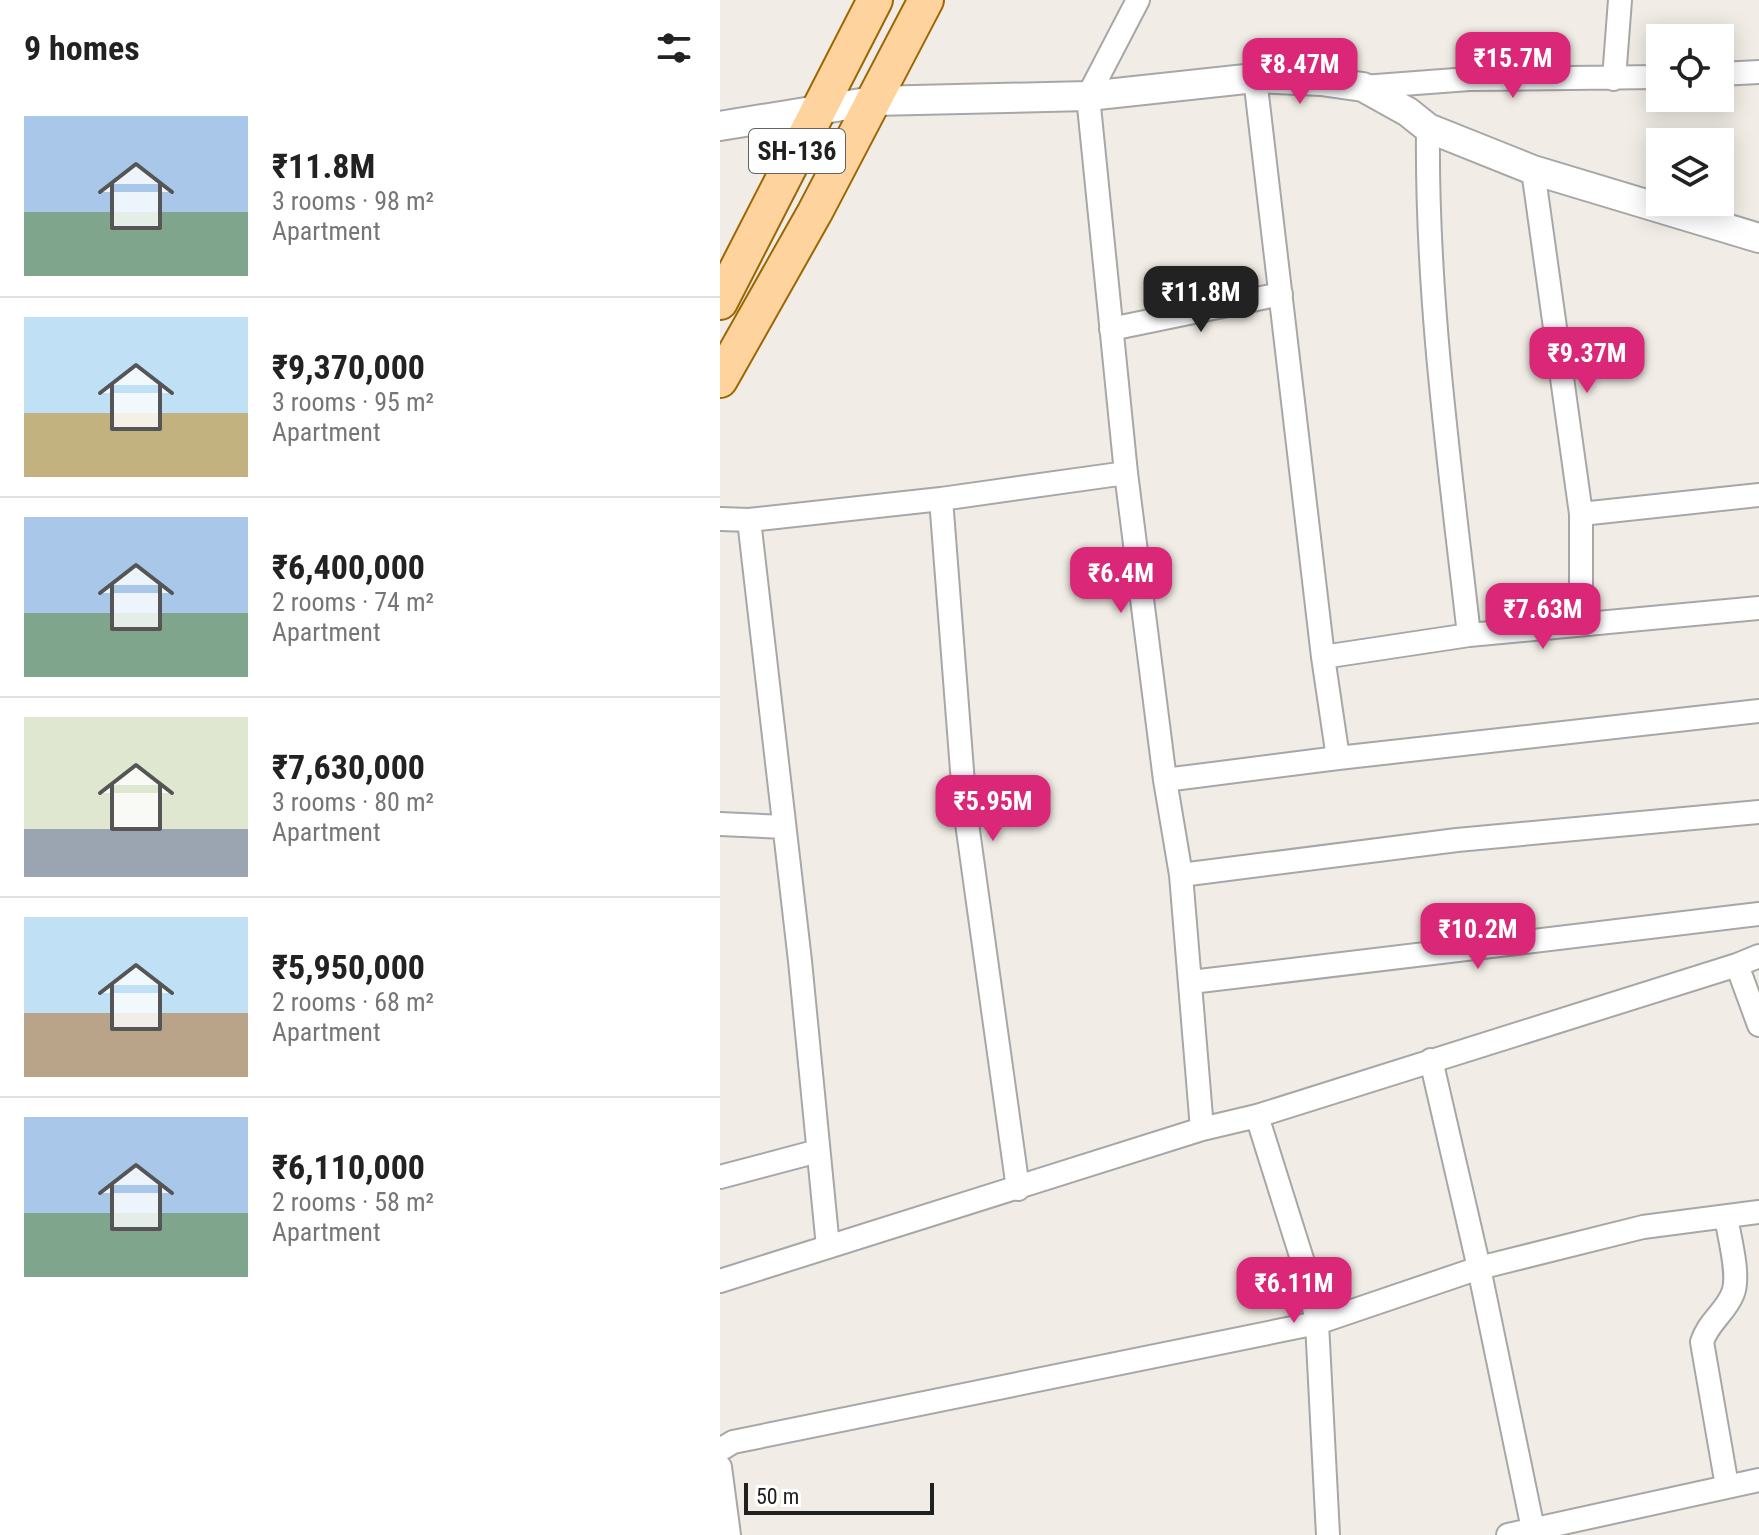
<!DOCTYPE html>
<html lang="en">
<head>
<meta charset="utf-8">
<style>
	body { margin:0; font-family:"Roboto Condensed",sans-serif; background:#f6f6f6; color:#222; height:100vh; display:flex; flex-direction:column; font-size:30px; white-space:nowrap }
	* { box-sizing:border-box; margin:0 }
	p { font-size:26px; color:#767676 }
	.icon { flex:none; width:44px; height:44px; fill:none; stroke:currentColor; stroke-width:2; stroke-linecap:round; stroke-linejoin:round }
	.map { position:relative; flex:1; overflow:hidden }
	.drawer { display:flex; flex-direction:column; background:#fff; width:720px }
	.drawer>* { flex:none }
	.controls { position:absolute; left:926px; top:24px; display:grid; gap:16px }
	.controls a { display:grid; place-items:center; width:88px; height:88px; border-radius:0px; background:#fff; box-shadow:0 4px 20px #0003; font-size:40px }
	.scale { position:absolute; left:24px; bottom:20px; width:190px; box-sizing:border-box; padding-left:8px; border:4px solid #202020; border-top:0; font-size:22px; line-height:28px; white-space:nowrap; color:#202020; -webkit-text-stroke:6px #fff; paint-order:stroke }
	.price { position:absolute; translate:-50% -68px; padding:0 18px; border-radius:16px; background:#db2777; color:#fff; font-size:26px; line-height:52px; filter:drop-shadow(0 2px 4px #0008) }
	.price::after { content:''; position:absolute; left:50%; top:48px; width:24px; height:18px; margin-left:-12px; background:inherit; clip-path:polygon(0 0,100% 0,50% 100%) }
	.price.selected { background:#222; color:#fff }
	ul { padding:0; list-style:none }
	li { display:flex; align-items:center; gap:24px; height:200px; padding:0 24px }
	li+li { border-top:2px solid #e0e0e0 }
	li span { display:grid; place-items:center; flex:none; width:224px; height:160px; border-radius:0px; color:#555 }
	li>.icon { margin-inline-start:auto }
	span .icon { width:96px; height:96px; fill:#fffc; stroke-width:1 }
	li b { font-size:34px }
	h2 { display:flex; justify-content:space-between; align-items:center; height:96px; padding:0 24px; font-size:34px }
	main { display:flex; flex:1; min-height:0 }
	.map>svg:first-child { display:block }
	.lines { fill:none; stroke-linecap:round; stroke-linejoin:round }
	.minor-casing { stroke:#a7a7a7; stroke-width:26 }
	.tertiary-casing { stroke:#a7a7a7; stroke-width:32 }
	.primary-casing { stroke:#9c6600; stroke-width:38 }
	.minor { stroke:#fff; stroke-width:22 }
	.tertiary { stroke:#fff; stroke-width:28 }
	.primary { stroke:#fed39d; stroke-width:34 }
	.labels { text-anchor:middle; dominant-baseline:central; stroke-width:6; stroke-linejoin:round; paint-order:stroke }
	.shield { fill:#fff; stroke:#636363; stroke-width:2 }
	.shield-label { font-size:26px; font-weight:bold; fill:#202020 }
</style>
</head>
<body>
<main>
<section class="drawer">
<h2>9 homes<svg class="icon" aria-label="filters" viewBox="0 0 24 24"><path d="M4 7h16M4 17h16"/><circle cx="9" cy="7" r="2"/><circle cx="15" cy="17" r="2"/></svg></h2>
<ul>
<li><span style="background:linear-gradient(#a9c7e8 60%,#7fa58c 0)"><svg class="icon" aria-label="home" viewBox="0 0 24 24"><path d="M3 11l9-7 9 7M6 9v11h12V9"/></svg></span><div><b>₹11.8M</b><p>3 rooms · 98 m²</p><p>Apartment</p></div></li>
<li><span style="background:linear-gradient(#bfe0f5 60%,#c2b280 0)"><svg class="icon" aria-label="home" viewBox="0 0 24 24"><path d="M3 11l9-7 9 7M6 9v11h12V9"/></svg></span><div><b>₹9,370,000</b><p>3 rooms · 95 m²</p><p>Apartment</p></div></li>
<li><span style="background:linear-gradient(#a9c7e8 60%,#7fa58c 0)"><svg class="icon" aria-label="home" viewBox="0 0 24 24"><path d="M3 11l9-7 9 7M6 9v11h12V9"/></svg></span><div><b>₹6,400,000</b><p>2 rooms · 74 m²</p><p>Apartment</p></div></li>
<li><span style="background:linear-gradient(#dfe7d0 70%,#9aa5b1 0)"><svg class="icon" aria-label="home" viewBox="0 0 24 24"><path d="M3 11l9-7 9 7M6 9v11h12V9"/></svg></span><div><b>₹7,630,000</b><p>3 rooms · 80 m²</p><p>Apartment</p></div></li>
<li><span style="background:linear-gradient(#bfe0f5 60%,#b9a48a 0)"><svg class="icon" aria-label="home" viewBox="0 0 24 24"><path d="M3 11l9-7 9 7M6 9v11h12V9"/></svg></span><div><b>₹5,950,000</b><p>2 rooms · 68 m²</p><p>Apartment</p></div></li>
<li><span style="background:linear-gradient(#a9c7e8 60%,#7fa58c 0)"><svg class="icon" aria-label="home" viewBox="0 0 24 24"><path d="M3 11l9-7 9 7M6 9v11h12V9"/></svg></span><div><b>₹6,110,000</b><p>2 rooms · 58 m²</p><p>Apartment</p></div></li>
</ul>
</section>
<div class="map">
<svg width="1039" height="1535" viewBox="0 0 1039 1535">
	<rect width="100%" height="100%" fill="#f1ede6"/>
	<g class="lines">
		<g class="minor-casing">
			<path id="minor" d="M418,0L368,96L406,473L445,780L461,875L482,1129
				M1000,74L1039,72
				M535,78L603,657L618,758
				M894,79L900,0
				M643,87L749,79L940,77
				M708,128C706,298 730,467 749,635
				M813,170L861,514V624
				M391,329L561,294
				M221,499L245,809L298,1189
				M861,514L1039,495
				M0,519L29,520L221,499L406,473
				M29,520L80,961L108,1247
				M603,657L749,635L1039,608
				M445,780L618,758L1039,711
				M0,824L64,827
				M461,875L737,840L1039,812
				M1017,965L1039,1025
				M471,982L1039,914
				M711,1060L759,1268L813,1529
				M537,1116L588,1278L597,1323L608,1535
				M0,1177L98,1151
				M1006,1217C1009,1236 1020,1275 1013,1293C1006,1312 988,1322 982,1342L1007,1486
				M0,1281L482,1129L537,1116L1017,965L1039,956
				M0,1450L13,1442L597,1323L759,1268L923,1227L1039,1212
				M0,1467L9,1535
				M788,1535L1039,1480"/>
		</g>
		<g class="tertiary-casing">
			<path id="tertiary" d="M0,126L153,101L368,96L535,78L601,81L643,87L688,112L708,128L813,170L1039,238"/>
		</g>
		<g class="primary-casing">
			<path id="primary" d="M0,302L155,0
				M0,380L95,212L206,0"/>
		</g>
		<use href="#minor" class="minor"/>
		<use href="#tertiary" class="tertiary"/>
		<use href="#primary" class="primary"/>
	</g>
	<g class="labels">
		<rect class="shield" x="29" y="129" width="96" height="44" rx="6"/>
		<g class="shield-label">
			<text x="77" y="151">SH-136</text>
		</g>
	</g>
</svg>
<div class="controls">
<a><svg class="icon" aria-label="locate" viewBox="0 0 24 24"><circle cx="12" cy="12" r="6"/><path d="M12 2v4M12 18v4M2 12h4M18 12h4"/></svg></a>
<a><svg class="icon" aria-label="layers" viewBox="0 0 24 24"><path d="M12 4l9 5-9 5-9-5zM3 14l9 5 9-5"/></svg></a>
</div>
<div class="scale">50 m</div>
<b class="price" style="left:793px;top:100px">₹15.7M</b>
<b class="price" style="left:580px;top:106px">₹8.47M</b>
<b class="price selected" style="left:481px;top:334px">₹11.8M</b>
<b class="price" style="left:867px;top:395px">₹9.37M</b>
<b class="price" style="left:401px;top:615px">₹6.4M</b>
<b class="price" style="left:823px;top:651px">₹7.63M</b>
<b class="price" style="left:273px;top:843px">₹5.95M</b>
<b class="price" style="left:758px;top:971px">₹10.2M</b>
<b class="price" style="left:574px;top:1325px">₹6.11M</b>
</div>
</main>
</body>
</html>
